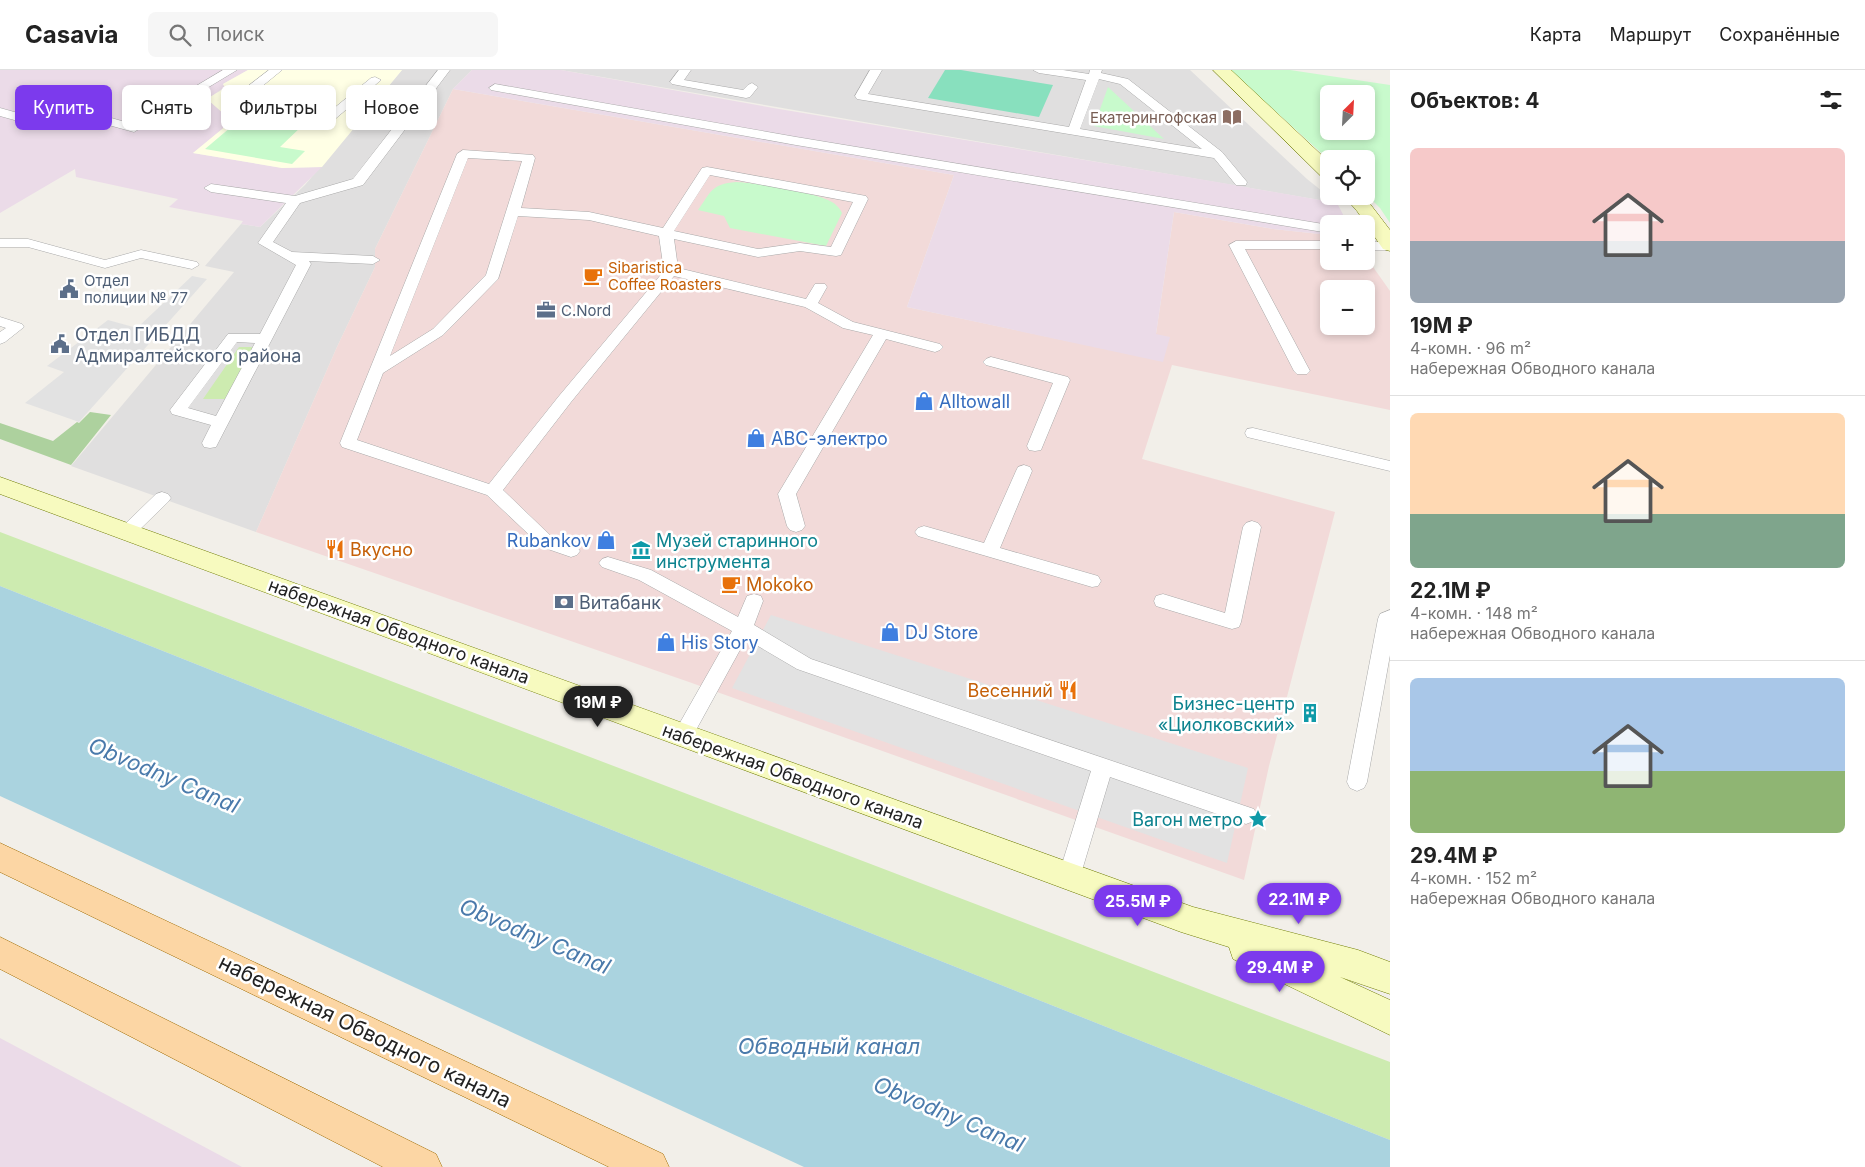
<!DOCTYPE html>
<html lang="ru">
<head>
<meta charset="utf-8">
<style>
	body { margin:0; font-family:Inter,sans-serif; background:#f6f6f6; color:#222; height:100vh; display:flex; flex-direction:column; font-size:19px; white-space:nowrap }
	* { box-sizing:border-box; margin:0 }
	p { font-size:16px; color:#767676 }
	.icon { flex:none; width:28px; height:28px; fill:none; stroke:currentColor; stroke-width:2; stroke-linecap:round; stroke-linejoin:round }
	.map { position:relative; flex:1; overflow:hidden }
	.panel { display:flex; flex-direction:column; background:#fff; width:475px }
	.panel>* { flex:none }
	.banner { position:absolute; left:15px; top:15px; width:475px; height:45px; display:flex; gap:10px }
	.needle { width:32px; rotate:24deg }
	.tools { position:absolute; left:1320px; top:15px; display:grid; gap:10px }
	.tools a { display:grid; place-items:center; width:55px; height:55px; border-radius:8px; background:#fff; box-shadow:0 2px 8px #0003; font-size:25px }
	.price { position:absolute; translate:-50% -42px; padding:0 11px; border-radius:18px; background:#7c3aed; color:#fff; font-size:16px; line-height:32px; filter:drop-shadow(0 1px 2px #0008) }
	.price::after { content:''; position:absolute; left:50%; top:30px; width:15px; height:11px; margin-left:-8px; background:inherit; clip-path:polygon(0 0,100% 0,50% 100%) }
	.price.selected { background:#222; color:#fff }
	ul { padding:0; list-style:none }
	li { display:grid; align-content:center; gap:10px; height:265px; padding:0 20px }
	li+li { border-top:1px solid #e0e0e0 }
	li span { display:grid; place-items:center; height:155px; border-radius:8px; color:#555 }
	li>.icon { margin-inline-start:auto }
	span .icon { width:90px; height:90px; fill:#fffc; stroke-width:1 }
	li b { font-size:21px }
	h2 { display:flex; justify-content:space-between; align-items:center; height:60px; padding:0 20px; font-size:21px }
	.pill { padding:0 18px; border-radius:8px; background:#fff; box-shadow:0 2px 8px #0003; font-size:18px; line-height:45px }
	.pill.selected { background:#7c3aed; color:#fff }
	header { display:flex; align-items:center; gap:30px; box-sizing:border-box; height:70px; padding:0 25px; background:#fff; border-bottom:1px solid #e0e0e0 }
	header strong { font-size:24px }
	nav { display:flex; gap:28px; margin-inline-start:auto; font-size:18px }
	.search { width:350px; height:45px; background:#f6f6f6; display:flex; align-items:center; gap:12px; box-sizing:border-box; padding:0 18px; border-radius:8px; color:#767676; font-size:19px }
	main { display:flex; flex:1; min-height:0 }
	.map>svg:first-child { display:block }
	.residential { fill:#e0dfdf }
	.commercial { fill:#f2dad9; fill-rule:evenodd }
	.industrial { fill:#ebdbe8 }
	.education { fill:#ffffe5 }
	.grass { fill:#cdebb0 }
	.forest { fill:#add19e }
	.park { fill:#c8facc; fill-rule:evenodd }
	.pitch { fill:#88e0be }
	.parking { fill:#e2e2e2 }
	.water { fill:#aad3df }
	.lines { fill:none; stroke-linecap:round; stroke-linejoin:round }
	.lane-casing { stroke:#a9a9a9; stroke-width:1 }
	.secondary-casing { stroke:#707d05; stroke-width:1 }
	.primary-casing { stroke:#a06b00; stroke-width:1 }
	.lane { fill:#fff; fill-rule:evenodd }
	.secondary { fill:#f7fabf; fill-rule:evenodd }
	.primary { fill:#fcd6a4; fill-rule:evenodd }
	.labels { text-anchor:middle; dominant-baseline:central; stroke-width:5; stroke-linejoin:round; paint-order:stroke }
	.far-education-label { font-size:15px; fill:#785e54; stroke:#fff; text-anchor:end }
	.far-food-label { font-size:15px; fill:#c56008; stroke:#fff; text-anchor:start }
	.far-service-label { font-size:15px; fill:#4e5e75; stroke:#fff; text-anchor:start }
	.service-label { font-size:18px; fill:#4e5e75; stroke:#fff; text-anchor:start }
	.shop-label { font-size:18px; fill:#366cbe; stroke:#fff; text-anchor:start }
	.culture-label { font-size:18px; fill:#0d838f; stroke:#fff; text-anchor:end }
	.food-label { font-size:18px; fill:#c56008; stroke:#fff; text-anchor:start }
	.street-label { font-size:18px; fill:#222; stroke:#fff }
	.near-street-label { font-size:21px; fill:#222; stroke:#fff }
	.near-water-label { font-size:22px; font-style:italic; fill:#4a7aab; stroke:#fff }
</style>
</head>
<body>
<header>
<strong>Casavia</strong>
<div class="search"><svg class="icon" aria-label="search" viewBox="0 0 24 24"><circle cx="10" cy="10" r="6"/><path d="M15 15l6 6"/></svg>Поиск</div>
<nav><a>Карта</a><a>Маршрут</a><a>Сохранённые</a></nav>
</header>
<main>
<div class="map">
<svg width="1390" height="1097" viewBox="0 0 1390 1097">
	<rect width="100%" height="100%" fill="#f2efe9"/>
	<path class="residential" d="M402,0H472L453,19L375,179V197L337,277L256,462L71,396L234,202L205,196L241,154L260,157L305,115Z
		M561,0H1190L1307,109L1337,133Z"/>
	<path class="commercial" d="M453,19L954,105L907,237L1072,272L1156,264L1174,142L1273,159L1329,165V191H1366V187L1390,221V340L1172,295L1142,389L1335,442L1269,696L1244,810L689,612L256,462L337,277L375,197V179ZM1329,219H1366V256H1329Z"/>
	<path class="industrial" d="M0,0H248L223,14L225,17L207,29L232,51L193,83L282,98L322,97L260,157L241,154L243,151L169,137L178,129L76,107L75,99L0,143Z
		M472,0H561L779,39L1217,112L1337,133L1348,154H1329V165L1273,159L1174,142L1156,264L1170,267L1163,292L907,237L954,105L453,19Z
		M0,968L242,1097H0Z"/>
	<path class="education" d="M248,0H402L322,97L282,98L193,83L232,51L207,29L225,18L223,14Z"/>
	<path class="grass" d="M239,277H254L225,329H203Z
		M0,462L1390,992V1070L0,516Z"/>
	<path class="forest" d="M90,342L111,345L71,395L0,369V353L53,371L77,352L79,353Z"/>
	<path class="park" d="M1230,0H1290L1390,15V153L1380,138L1366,124V89L1329,90ZM1329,24H1366V61H1329Z
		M1108,17L1164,69L1094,56Z
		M244,46L303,55L280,77L305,81L292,94L205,79Z
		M736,112C758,113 809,121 828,130C835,133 839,137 842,143L826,176L730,158L724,146L698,140C711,122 711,114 736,112Z"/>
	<path class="pitch" d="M945,0H961L1053,15L1039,47L928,28Z"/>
	<path class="parking" d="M192,206L207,209L79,352L25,333L64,302L47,296L108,250L137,258Z
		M771,545L1248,698L1227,793L732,618Z"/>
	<path class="water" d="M0,516L1390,1070V1097H804L0,726Z"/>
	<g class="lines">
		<g class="lane-casing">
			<path id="lane" d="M223,0H237L134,62L94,51L43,58L0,46V38L43,50L94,43L132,54Z
				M269,0H282L249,27L250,31L259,36L322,48L371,8L375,7L381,10L328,55L324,56L255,43L240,36L237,26L239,23Z
				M438,0H450L363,115L300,133L273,172L292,182L373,186L380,190L373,194L309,191L311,194L218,373L216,377L210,378L204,377L202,373L211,355L172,344L170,340L228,264H260L296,195L258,173L286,133L211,122L204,118L211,114L295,126L353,109ZM237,272L255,273L216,346L188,338Z
				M679,0H691L684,10L743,20L748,15L752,13L758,17L750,27L746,28L672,14L670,12Z
				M870,0H882L868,24L1069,57L1086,10L1039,3L1033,0H1063L1089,4L1090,0H1102L1101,3L1128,9L1222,82L1247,112L1246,115H1236L1214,88L857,29L855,26ZM1099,9L1120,14L1202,79L1080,59Z
				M495,14L796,67L1329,155V163L796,75L491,20L489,18Z
				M463,80L533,85L535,88L521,138L589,142L663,158L702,98L707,97L866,126L868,129L841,185L836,186L800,181L758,187L674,169L678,198L806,229L815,214H825L827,217L818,233L853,252L940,274L943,277L940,280L935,282L886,269L796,424L805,456L802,460L796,462L790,460L787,456L778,424L873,265L843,258L805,237L674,206L571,332L503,420L554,469L577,477L580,481L577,485L571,487L542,477L487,425L342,377L340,373L457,84ZM468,88L522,91L486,205L433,259L390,286ZM710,105L853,132L831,177L800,173L758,179L674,161ZM518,146L589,150L659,166L664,201L559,326L489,414L357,370L383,303L443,265L498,209Z
				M0,169H28L105,190L141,180L197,192L199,195L192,199L141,188L105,198L28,177H0Z
				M1236,171H1329V179H1245L1310,301L1307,304H1297L1294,301L1229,175Z
				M1366,172H1390V180H1366Z
				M0,247L22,254L24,257L5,272L0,274V262L6,258L0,256Z
				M991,287L1068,307L1070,310L1041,380L1035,381L1029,380L1027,376L1053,313L986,295L983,292L986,289Z
				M1253,358L1390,391V401L1247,367L1245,363L1247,359Z
				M1024,395L1030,397L1032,401L1000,478L1098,506L1101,511L1098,516L1092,517L918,466L915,462L918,458L924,456L984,473L1016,401L1018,397Z
				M162,422L168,424L171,428L168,432L133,466L127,468L121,466L118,462L121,458L156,424Z
				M1252,451L1258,453L1261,457L1241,552L1239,557L1232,559L1156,536L1154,531L1156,526L1163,524L1225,543L1243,457L1246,453Z
				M608,487L651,500L738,547L747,526L754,524L761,526L763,531L754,555L811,589L1254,739L1257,745L1254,751L1246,754L1110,707L1080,807L1077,814L1069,817L1061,814L1058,807L1091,701L797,599L746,569L690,671L683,673L676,671L673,665L732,561L639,510L602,497L599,493L602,489Z
				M1390,540V585L1367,712L1364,718L1357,721L1350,718L1347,712L1378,549L1380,544Z"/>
		</g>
		<g class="secondary-casing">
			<path id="secondary" d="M1213,0H1231L1329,92V109L1322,107Z
				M1344,126H1364L1390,160V181L1383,179L1357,141Z
				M0,407L1193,837L1358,880L1390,892V924L1340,907L1390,930V965L1233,889L1229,877L1181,862L0,424Z"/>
		</g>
		<g class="primary-casing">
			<path id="primary" d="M0,773L663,1084L669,1097H609L0,802Z
				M0,867L436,1084L442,1097H383L0,899Z"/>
		</g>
		<use href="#lane" class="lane"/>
		<use href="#secondary" class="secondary"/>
		<use href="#primary" class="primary"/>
	</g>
	<defs>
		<g id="library-bare" transform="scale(1.5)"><path d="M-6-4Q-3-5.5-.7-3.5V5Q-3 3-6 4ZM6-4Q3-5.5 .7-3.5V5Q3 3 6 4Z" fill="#8d6e63" stroke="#fff" stroke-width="2.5" paint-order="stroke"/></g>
		<g id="cafe-bare" transform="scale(1.5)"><path d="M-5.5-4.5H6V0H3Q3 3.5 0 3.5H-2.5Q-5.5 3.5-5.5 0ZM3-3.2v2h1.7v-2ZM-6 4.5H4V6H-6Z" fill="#e8710a" stroke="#fff" stroke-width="2.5" paint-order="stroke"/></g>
		<g id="civic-bare" transform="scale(1.5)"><path d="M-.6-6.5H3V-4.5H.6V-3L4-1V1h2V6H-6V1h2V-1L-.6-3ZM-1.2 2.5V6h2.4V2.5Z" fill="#5c6f8a" stroke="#fff" stroke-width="2.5" paint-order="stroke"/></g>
		<g id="office-bare" transform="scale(1.5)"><path d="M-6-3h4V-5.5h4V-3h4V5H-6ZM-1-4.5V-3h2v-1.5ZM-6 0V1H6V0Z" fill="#5c6f8a" stroke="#fff" stroke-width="2.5" paint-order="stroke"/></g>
		<g id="shop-bare" transform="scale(1.5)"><path d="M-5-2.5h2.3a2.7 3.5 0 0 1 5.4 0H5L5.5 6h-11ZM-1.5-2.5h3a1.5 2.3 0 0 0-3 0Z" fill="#3f7fe0" stroke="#fff" stroke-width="2.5" paint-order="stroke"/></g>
		<g id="restaurant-bare" transform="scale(1.5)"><path d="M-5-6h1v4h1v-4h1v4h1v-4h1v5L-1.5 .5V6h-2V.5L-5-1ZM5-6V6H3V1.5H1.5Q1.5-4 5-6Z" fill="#e8710a" stroke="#fff" stroke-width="2.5" paint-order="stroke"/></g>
		<g id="museum-bare" transform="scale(1.5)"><path d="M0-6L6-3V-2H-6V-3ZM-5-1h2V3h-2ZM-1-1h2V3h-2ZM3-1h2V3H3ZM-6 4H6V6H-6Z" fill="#0f9aa8" stroke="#fff" stroke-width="2.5" paint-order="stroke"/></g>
		<g id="bank-bare" transform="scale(1.5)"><path d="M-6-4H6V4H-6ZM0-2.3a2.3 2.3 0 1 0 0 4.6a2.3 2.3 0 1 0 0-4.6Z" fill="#5c6f8a" stroke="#fff" stroke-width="2.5" paint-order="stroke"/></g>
		<g id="building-bare" transform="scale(1.5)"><path d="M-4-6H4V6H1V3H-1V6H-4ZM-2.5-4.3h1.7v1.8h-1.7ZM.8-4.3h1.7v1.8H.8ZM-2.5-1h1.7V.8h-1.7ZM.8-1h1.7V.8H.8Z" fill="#0f9aa8" stroke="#fff" stroke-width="2.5" paint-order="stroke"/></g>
		<g id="sight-bare" transform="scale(1.5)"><path d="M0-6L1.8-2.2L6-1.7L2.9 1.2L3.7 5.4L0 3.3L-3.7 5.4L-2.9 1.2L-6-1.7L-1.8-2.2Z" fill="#0f9aa8" stroke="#fff" stroke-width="2.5" paint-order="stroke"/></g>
	</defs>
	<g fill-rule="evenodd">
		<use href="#library-bare" x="1232" y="47"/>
		<use href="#cafe-bare" x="593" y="206"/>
		<use href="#civic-bare" x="69" y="219"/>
		<use href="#office-bare" x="546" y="240"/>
		<use href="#civic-bare" x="60" y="274"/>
		<use href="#shop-bare" x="924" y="331"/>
		<use href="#shop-bare" x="756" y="368"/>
		<use href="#shop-bare" x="606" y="470"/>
		<use href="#restaurant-bare" x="335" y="479"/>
		<use href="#museum-bare" x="641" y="480"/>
		<use href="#cafe-bare" x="731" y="514"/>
		<use href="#bank-bare" x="564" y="532"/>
		<use href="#shop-bare" x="890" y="562"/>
		<use href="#shop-bare" x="666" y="572"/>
		<use href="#restaurant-bare" x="1068" y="620"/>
		<use href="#building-bare" x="1310" y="643"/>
		<use href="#sight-bare" x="1258" y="749"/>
	</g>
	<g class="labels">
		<g class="far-education-label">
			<text x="1217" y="47">Екатерингофская</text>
		</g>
		<g class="far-food-label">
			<text x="608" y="197">Sibaristica<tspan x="608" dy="17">Coffee Roasters</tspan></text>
		</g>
		<g class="far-service-label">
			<text x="84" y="210">Отдел<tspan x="84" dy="17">полиции № 77</tspan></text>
			<text x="561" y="240">C.Nord</text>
		</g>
		<g class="service-label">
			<text x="75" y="264">Отдел ГИБДД<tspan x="75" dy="21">Адмиралтейского района</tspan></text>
			<text x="579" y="532">Витабанк</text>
		</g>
		<g class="shop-label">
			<text x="939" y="331">Alltowall</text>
			<text x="771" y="368">АВС-электро</text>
			<text x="591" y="470" text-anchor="end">Rubankov</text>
			<text x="905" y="562">DJ Store</text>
			<text x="681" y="572">His Story</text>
		</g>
		<g class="culture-label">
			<text x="656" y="470" text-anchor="start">Музей старинного<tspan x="656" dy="21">инструмента</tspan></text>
			<text x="1295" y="633">Бизнес-центр<tspan x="1295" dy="21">«Циолковский»</tspan></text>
			<text x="1243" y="749">Вагон метро</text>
		</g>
		<g class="food-label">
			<text x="350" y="479">Вкусно</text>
			<text x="746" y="514">Mokoko</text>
			<text x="1053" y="620" text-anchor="end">Весенний</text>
		</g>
		<g class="street-label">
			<text transform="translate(399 561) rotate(20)">набережная Обводного канала</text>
			<text transform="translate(793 706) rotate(20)">набережная Обводного канала</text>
		</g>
		<g class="near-street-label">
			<text transform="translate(365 961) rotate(26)">набережная Обводного канала</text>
		</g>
		<g class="near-water-label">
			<text transform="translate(164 705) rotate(23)">Obvodny Canal</text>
			<text transform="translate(535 866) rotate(23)">Obvodny Canal</text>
			<text x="829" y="976">Обводный канал</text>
			<text transform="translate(949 1044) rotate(23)">Obvodny Canal</text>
		</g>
	</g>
</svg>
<div class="tools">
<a><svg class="needle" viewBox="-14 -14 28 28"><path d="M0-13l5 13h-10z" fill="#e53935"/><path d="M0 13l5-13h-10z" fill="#767676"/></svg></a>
<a><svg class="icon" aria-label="locate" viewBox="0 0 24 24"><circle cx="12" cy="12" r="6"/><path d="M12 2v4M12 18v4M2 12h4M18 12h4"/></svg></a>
<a>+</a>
<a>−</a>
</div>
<b class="price selected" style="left:598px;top:658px">19M ₽</b>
<b class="price" style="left:1299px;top:855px">22.1M ₽</b>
<b class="price" style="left:1138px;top:857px">25.5M ₽</b>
<b class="price" style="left:1280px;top:923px">29.4M ₽</b>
<div class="banner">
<a class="pill selected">Купить</a>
<a class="pill">Снять</a>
<a class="pill">Фильтры</a>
<a class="pill">Новое</a>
</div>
</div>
<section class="panel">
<h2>Объектов: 4<svg class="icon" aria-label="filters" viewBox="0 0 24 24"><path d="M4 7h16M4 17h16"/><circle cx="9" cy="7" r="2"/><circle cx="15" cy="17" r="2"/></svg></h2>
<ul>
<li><span style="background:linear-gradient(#f6c9c9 60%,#9aa5b1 0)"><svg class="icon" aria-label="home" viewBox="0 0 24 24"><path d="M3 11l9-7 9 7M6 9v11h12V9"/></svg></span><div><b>19M ₽</b><p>4-комн. · 96 m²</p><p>набережная Обводного канала</p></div></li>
<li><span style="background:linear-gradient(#ffd9b3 65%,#7fa58c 0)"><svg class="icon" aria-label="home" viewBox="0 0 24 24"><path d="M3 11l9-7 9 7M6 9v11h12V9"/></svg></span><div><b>22.1M ₽</b><p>4-комн. · 148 m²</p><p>набережная Обводного канала</p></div></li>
<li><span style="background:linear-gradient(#a9c7e8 60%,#8fb573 0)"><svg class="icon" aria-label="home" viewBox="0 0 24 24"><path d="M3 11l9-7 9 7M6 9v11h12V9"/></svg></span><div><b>29.4M ₽</b><p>4-комн. · 152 m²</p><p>набережная Обводного канала</p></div></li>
</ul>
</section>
</main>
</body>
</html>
